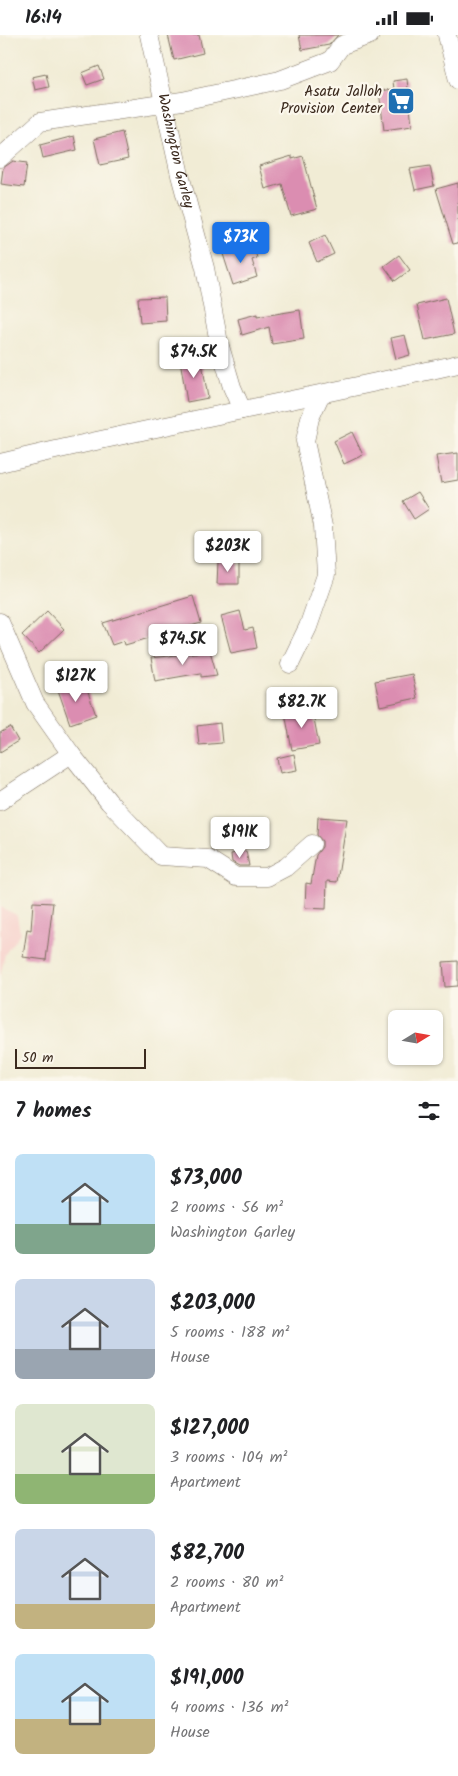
<!DOCTYPE html>
<html lang="en">
<head>
<meta charset="utf-8">
<style>
	body { margin:0; font-family:Kalam,sans-serif; background:#f2f2f2; color:#202124; height:100vh; display:flex; flex-direction:column; font-size:19px; white-space:nowrap }
	* { box-sizing:border-box; margin:0 }
	p { font-size:16px; color:#757577 }
	.icon { flex:none; width:28px; height:28px; fill:none; stroke:currentColor; stroke-width:2; stroke-linecap:round; stroke-linejoin:round }
	.map { position:relative; height:1046px; overflow:hidden }
	.side { display:flex; flex-direction:column; background:#fff; flex:1 }
	.side>* { flex:none }
	.needle { width:32px; rotate:79deg }
	.buttons { position:absolute; left:388px; top:975px; display:grid; gap:10px }
	.buttons a { display:grid; place-items:center; width:55px; height:55px; border-radius:8px; background:#fff; box-shadow:0 1px 4px #0004; font-size:25px }
	.scale { position:absolute; left:15px; bottom:12px; width:131px; box-sizing:border-box; padding-left:5px; border:2px solid #3b2a1e; border-top:0; font-size:14px; line-height:18px; white-space:nowrap; color:#3b2a1e; -webkit-text-stroke:4px #fbf7ec; paint-order:stroke }
	.price { position:absolute; translate:-50% -42px; padding:0 11px; border-radius:5px; background:#fff; color:#222; font-size:16px; line-height:32px; filter:drop-shadow(0 1px 2px #0008) }
	.price::after { content:''; position:absolute; left:50%; top:30px; width:15px; height:11px; margin-left:-8px; background:inherit; clip-path:polygon(0 0,100% 0,50% 100%) }
	.price.selected { background:#1a73e8; color:#fff }
	ul { padding:0; list-style:none }
	li { display:flex; align-items:center; gap:15px; height:125px; padding:0 15px }
	li span { display:grid; place-items:center; flex:none; width:140px; height:100px; border-radius:8px; color:#555 }
	li>.icon { margin-inline-start:auto }
	span .icon { width:60px; height:60px; fill:#fffc; stroke-width:1 }
	li b { font-size:21px }
	h2 { display:flex; justify-content:space-between; align-items:center; height:60px; padding:0 15px; font-size:21px }
	.status { display:flex; justify-content:space-between; align-items:center; height:35px; padding:0 25px; background:#fff; direction:ltr }
	.status svg { height:14px; fill:currentColor }
	.map>svg:first-child { display:block }
	.built { fill:#f7d0ca }
	.building { fill:#db8db1 }
	.lines { fill:none; stroke-linecap:round; stroke-linejoin:round }
	.minor-casing { stroke:#7b6e5e; stroke-width:19 }
	.minor { stroke:#fff; stroke-width:18 }
	.labels { text-anchor:middle; dominant-baseline:central; stroke-width:4.5; stroke-linejoin:round; paint-order:stroke }
	.poi-label { font-size:15px; fill:#3b2a1e; stroke:#fbf7ec; text-anchor:end }
	.street-label { font-size:15px; fill:#3b2a1e; stroke:#fbf7ec }
</style>
</head>
<body>
<div class="status"><b>16:14</b><svg viewBox="0 0 49 12"><path d="M0 12V9h3v3zM5 12V6h3v6zM10 12V3h3v9zM15 12V0h3v12zM26 1h20v11H26zM47 4h2v5h-2z"/></svg></div>
<div class="map">
<svg width="458" height="1046" viewBox="0 0 458 1046">
	<rect width="100%" height="100%" fill="#fbf7ec"/>
	<filter id="ink" filterUnits="userSpaceOnUse"><feTurbulence type="fractalNoise" baseFrequency=".02" numOctaves="2"/><feDisplacementMap in="SourceGraphic" scale="10" xChannelSelector="R" yChannelSelector="G"/><feConvolveMatrix kernelMatrix="1 2 1 2 8 2 1 2 1" color-interpolation-filters="sRGB"/></filter>
	<filter id="wash" filterUnits="userSpaceOnUse"><feTurbulence type="fractalNoise" baseFrequency=".0096" numOctaves="4" result="noise"/><feDisplacementMap in="SourceGraphic" scale="20" xChannelSelector="R" yChannelSelector="G"/><feGaussianBlur stdDeviation="1.12" result="paint"/><feColorMatrix in="noise" values="0 0 0 0 0 0 0 0 0 0 0 0 0 0 0 0 0 1.4 0 .05"/><feComposite in="paint" operator="in"/></filter>
	<g filter="url(#wash)">
		<rect width="100%" height="100%" fill="#f1ecd5"/>
		<path class="built" d="M0,872L17,880L20,898L5,919L0,942Z"/>
		<g id="blocks">
			<path class="building" d="M168,0H199L203,18L174,25Z
				M299,0H338L329,10L302,15Z
				M99,31L104,44L87,50L82,38Z
				M46,39L49,52L35,55L32,42Z
				M407,44L412,91L384,95L379,56L394,54L393,46Z
				M122,97L128,124L100,130L94,104Z
				M74,101L77,115L43,123L40,110Z
				M292,121V124L303,121L317,174L291,181L282,149L265,154L259,131Z
				M13,126L27,128L24,152L1,149L3,133Z
				M430,131L434,151L415,155L410,134Z
				M458,148V208L453,209L436,154Z
				M325,200L334,219L317,227L309,208Z
				M253,209L257,223L252,225L257,242L233,250L223,219Z
				M399,220L410,235L395,246L384,231Z
				M165,262L166,286L140,288L138,263Z
				M446,263L454,299L425,305L417,270Z
				M300,275L304,304L272,309L269,292L242,300L238,284L257,279V282Z
				M405,300L410,320L396,324L391,303Z
				M201,321L208,363L187,367L180,325Z
				M352,397L363,420L344,429L334,406Z
				M458,418V445L441,448L436,421Z
				M418,457L429,474L414,484L403,466Z
				M218,527L239,528V549H217Z
				M193,561L201,588L125,610L124,606L112,610L103,588Z
				M47,576L64,594L39,618L22,600Z
				M240,576L245,595L253,593L257,613L231,618L221,581Z
				M210,616L217,640L201,642V638L155,646L151,623Z
				M412,639L417,663L380,671L375,646Z
				M70,648L72,653L85,649L96,680L70,689L57,652Z
				M312,673L319,710L292,715L285,678Z
				M220,688L222,708L199,710L197,691Z
				M10,692L18,706L0,717V698Z
				M294,719L297,735L280,738L277,723Z
				M318,782L347,784L337,847L327,846L326,874L305,873L306,848L311,849L316,820L322,812V806L317,800Z
				M246,816L249,831H239L232,827L231,819Z
				M33,867L53,868L46,925L23,922L27,894L31,895Z
				M458,926V951L445,952L443,927Z"/>
		</g>
	</g>
	<g filter="url(#ink)">
		<use href="#blocks" fill-opacity="0" stroke="#7b6e5e" stroke-width="1"/>
		<g class="lines">
			<g class="minor-casing">
				<g id="minor">
					<path id="s1" d="M149,0L180,140L205,233L219,308L232,352L242,375"/>
					<path d="M447,0L458,45"/>
					<path d="M0,123L40,87L182,66L280,45L330,26L342,10L370,0"/>
					<path d="M0,428C152,391 306,364 458,329"/>
					<path d="M0,587L35,668L71,719L0,766"/>
					<path d="M290,629L308,592L326,540L323,491L305,406L310,383L320,361"/>
					<path d="M71,719L109,767L161,821L208,824L236,842H267L286,832L312,809"/>
				</g>
			</g>
			<use href="#minor" class="minor"/>
		</g>
	</g>
	<defs>
		<g id="supermarket-square" transform="scale(1.4375)"><rect x="-9" y="-9" width="18" height="18" rx="4" fill="#1f6fb2" stroke="#fbf7ec"/><path d="M-6-5.5h2.5l.6 2H6L4.5 2H-2.5L-4.4-4H-6ZM-1.5 3.2a1.3 1.3 0 1 0 .1 0ZM3 3.2a1.3 1.3 0 1 0 .1 0Z" fill="#fff"/></g>
	</defs>
	<g fill-rule="evenodd">
		<use href="#supermarket-square" x="401" y="66"/>
	</g>
	<g class="labels">
		<g class="poi-label">
			<text x="382" y="57">Asatu Jalloh<tspan x="382" dy="17">Provision Center</tspan></text>
		</g>
		<g class="street-label">
			<text stroke="none"><textPath href="#s1" startOffset="119">Washington Garley</textPath></text>
		</g>
	</g>
</svg>
<div class="buttons">
<a><svg class="needle" viewBox="-14 -14 28 28"><path d="M0-13l5 13h-10z" fill="#e53935"/><path d="M0 13l5-13h-10z" fill="#757577"/></svg></a>
</div>
<div class="scale">50 m</div>
<b class="price selected" style="left:241px;top:229px">$73K</b>
<b class="price" style="left:194px;top:344px">$74.5K</b>
<b class="price" style="left:228px;top:538px">$203K</b>
<b class="price" style="left:183px;top:631px">$74.5K</b>
<b class="price" style="left:76px;top:668px">$127K</b>
<b class="price" style="left:302px;top:694px">$82.7K</b>
<b class="price" style="left:240px;top:824px">$191K</b>
</div>
<section class="side">
<h2>7 homes<svg class="icon" aria-label="filters" viewBox="0 0 24 24"><path d="M4 7h16M4 17h16"/><circle cx="9" cy="7" r="2"/><circle cx="15" cy="17" r="2"/></svg></h2>
<ul>
<li><span style="background:linear-gradient(#bfe0f5 70%,#7fa58c 0)"><svg class="icon" aria-label="home" viewBox="0 0 24 24"><path d="M3 11l9-7 9 7M6 9v11h12V9"/></svg></span><div><b>$73,000</b><p>2 rooms · 56 m²</p><p>Washington Garley</p></div></li>
<li><span style="background:linear-gradient(#c9d6e8 70%,#9aa5b1 0)"><svg class="icon" aria-label="home" viewBox="0 0 24 24"><path d="M3 11l9-7 9 7M6 9v11h12V9"/></svg></span><div><b>$203,000</b><p>5 rooms · 188 m²</p><p>House</p></div></li>
<li><span style="background:linear-gradient(#dfe7d0 70%,#8fb573 0)"><svg class="icon" aria-label="home" viewBox="0 0 24 24"><path d="M3 11l9-7 9 7M6 9v11h12V9"/></svg></span><div><b>$127,000</b><p>3 rooms · 104 m²</p><p>Apartment</p></div></li>
<li><span style="background:linear-gradient(#c9d6e8 75%,#c2b280 0)"><svg class="icon" aria-label="home" viewBox="0 0 24 24"><path d="M3 11l9-7 9 7M6 9v11h12V9"/></svg></span><div><b>$82,700</b><p>2 rooms · 80 m²</p><p>Apartment</p></div></li>
<li><span style="background:linear-gradient(#bfe0f5 65%,#c2b280 0)"><svg class="icon" aria-label="home" viewBox="0 0 24 24"><path d="M3 11l9-7 9 7M6 9v11h12V9"/></svg></span><div><b>$191,000</b><p>4 rooms · 136 m²</p><p>House</p></div></li>
</ul>
</section>
</body>
</html>
